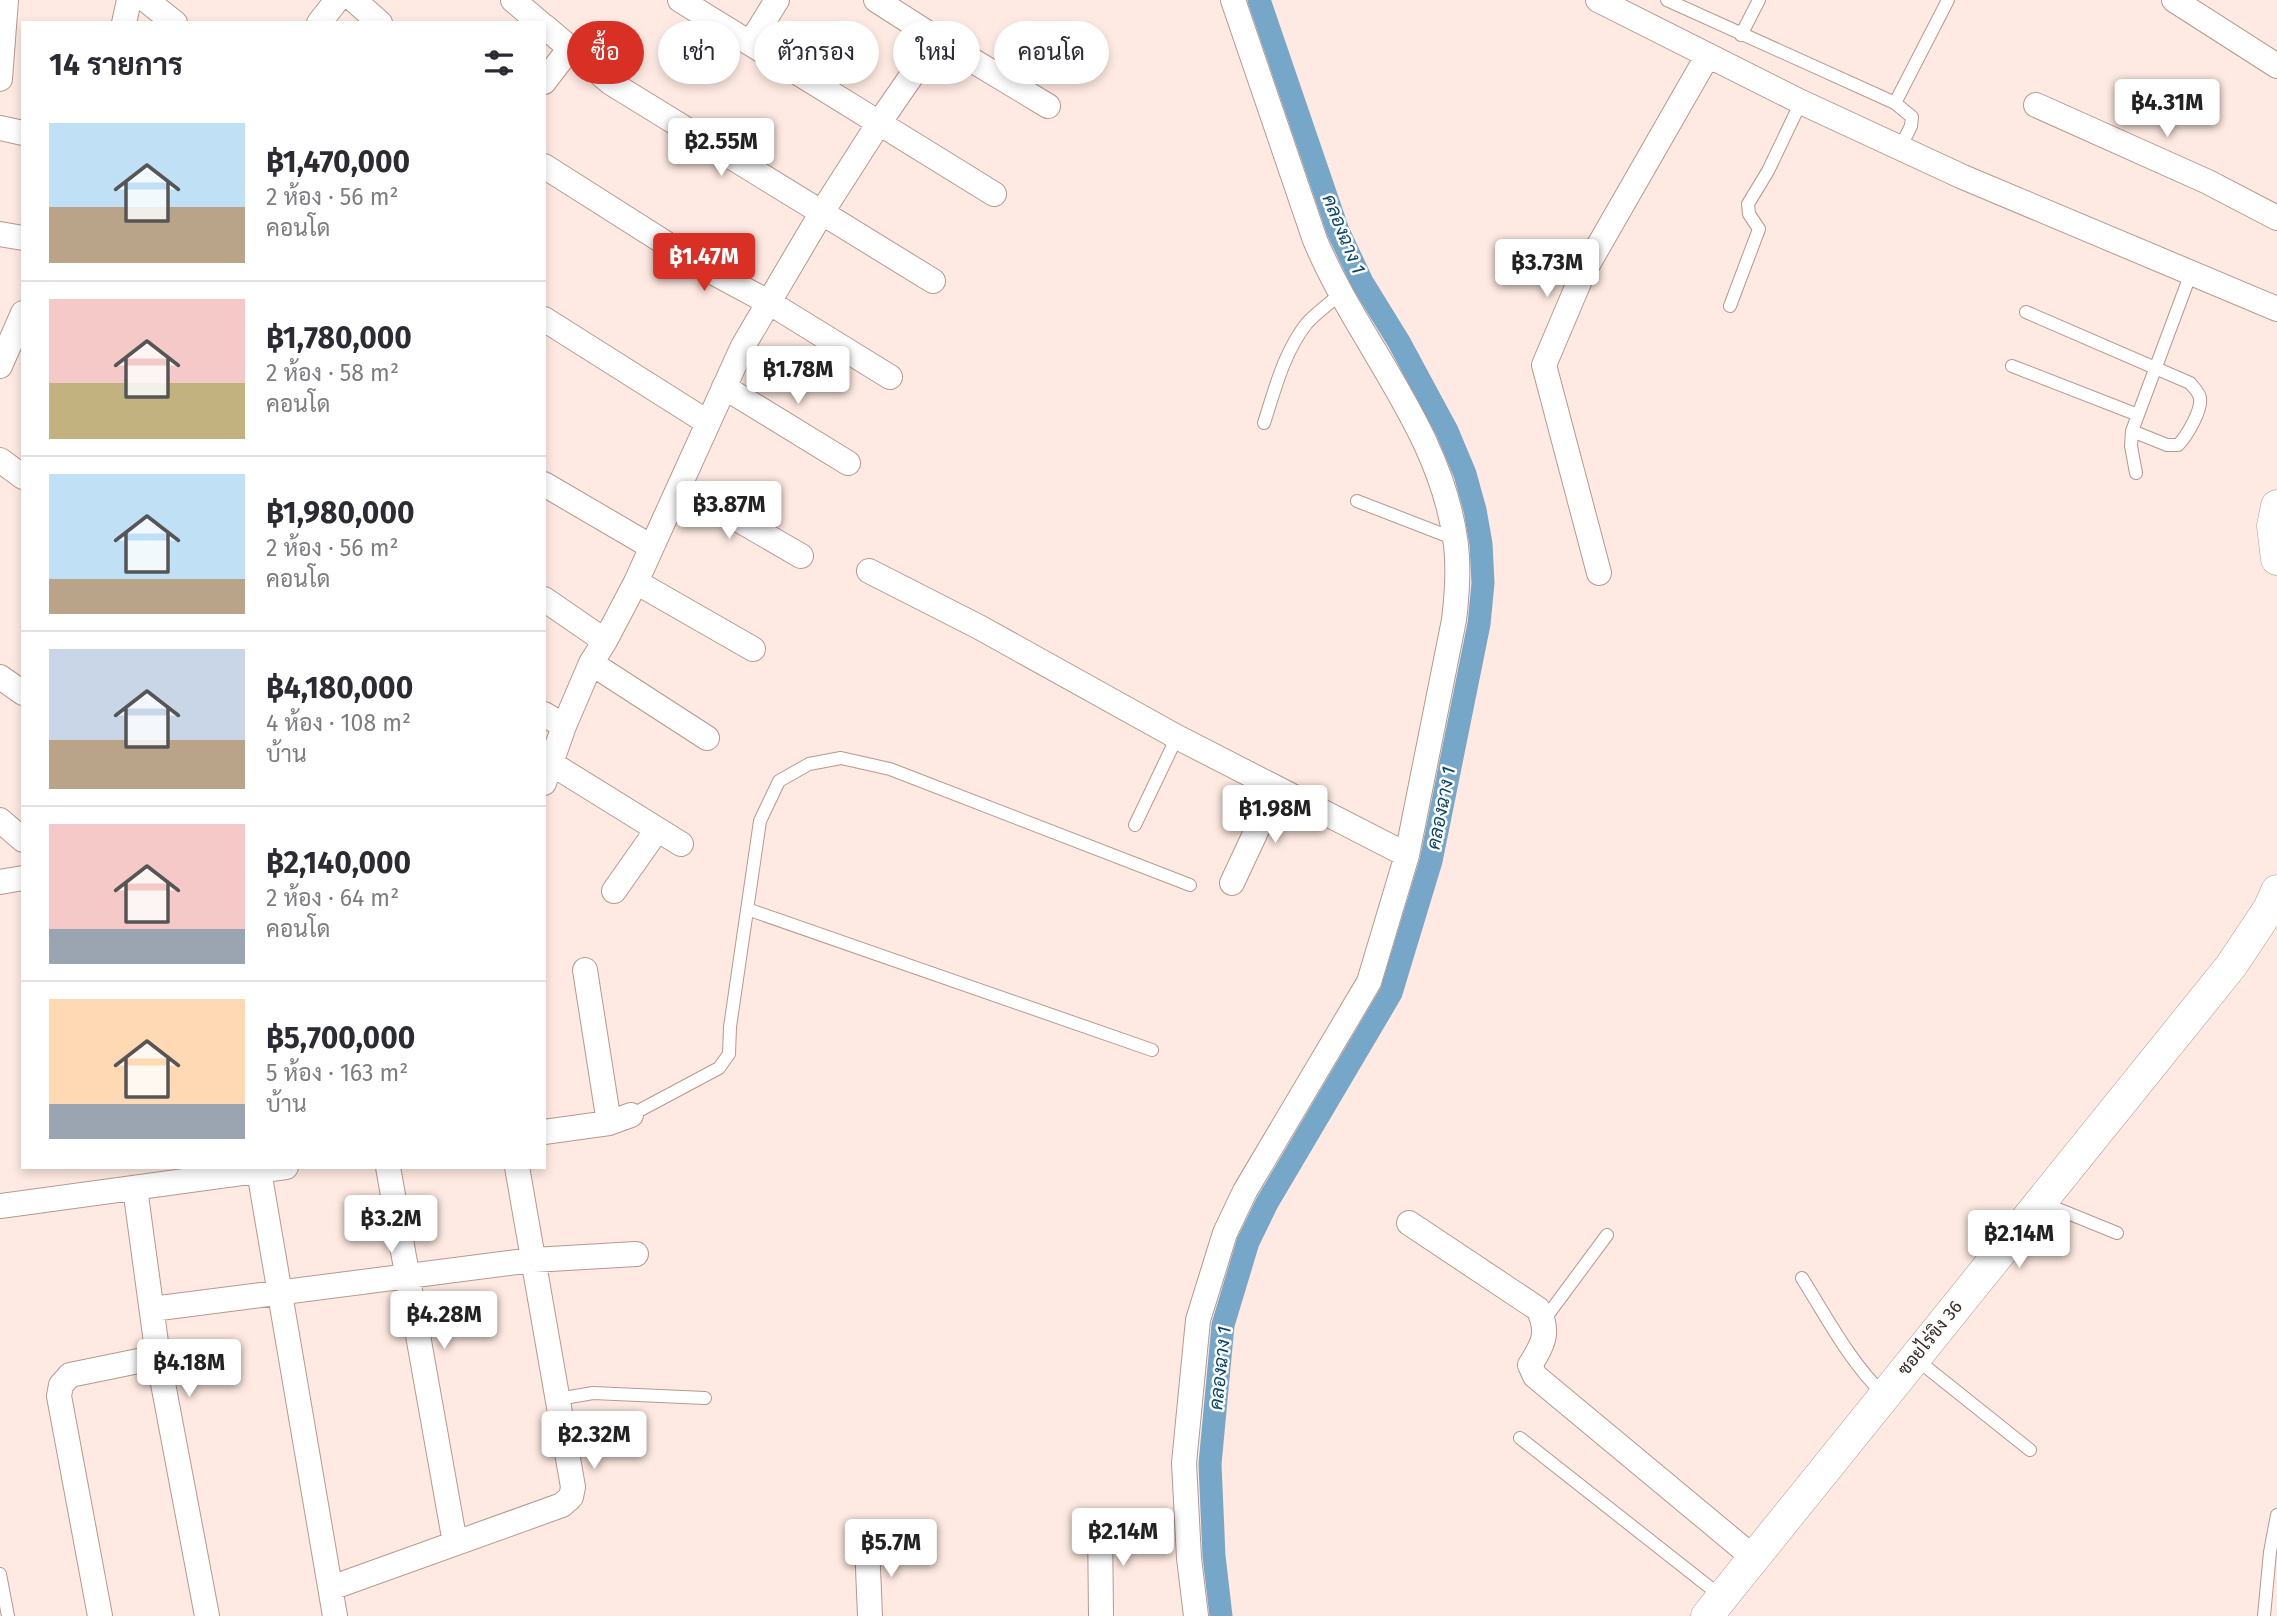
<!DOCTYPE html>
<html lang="th">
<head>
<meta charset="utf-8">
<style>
	body { margin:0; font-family:"Fira Sans",Sarabun,sans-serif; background:#f2f2f3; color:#2b2b33; height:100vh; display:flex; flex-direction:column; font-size:26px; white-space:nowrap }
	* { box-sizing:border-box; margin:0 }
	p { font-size:23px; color:#7c7c81 }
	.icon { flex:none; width:38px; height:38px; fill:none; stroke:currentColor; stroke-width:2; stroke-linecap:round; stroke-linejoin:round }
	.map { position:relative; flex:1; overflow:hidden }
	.sheet { position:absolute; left:21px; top:21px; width:525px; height:1148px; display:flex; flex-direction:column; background:#fff; border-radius:0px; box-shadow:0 4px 10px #0003 }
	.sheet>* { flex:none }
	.hud { position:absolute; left:567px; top:21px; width:665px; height:63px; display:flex; gap:14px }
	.price { position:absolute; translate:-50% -60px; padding:0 16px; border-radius:7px; background:#fff; color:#222; font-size:23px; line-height:46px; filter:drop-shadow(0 2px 4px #0008) }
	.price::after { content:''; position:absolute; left:50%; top:42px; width:21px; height:16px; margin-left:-10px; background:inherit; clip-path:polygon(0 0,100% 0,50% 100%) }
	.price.current { background:#d93025; color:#fff }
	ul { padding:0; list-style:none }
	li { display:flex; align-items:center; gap:21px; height:175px; padding:0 28px }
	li+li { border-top:2px solid #e1e1e2 }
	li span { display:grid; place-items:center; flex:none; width:196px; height:140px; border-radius:0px; color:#555 }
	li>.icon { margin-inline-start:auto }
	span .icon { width:84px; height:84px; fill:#fffc; stroke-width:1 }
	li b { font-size:30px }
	h2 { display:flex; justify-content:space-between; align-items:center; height:84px; padding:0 28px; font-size:30px }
	.pill { padding:0 24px; border-radius:32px; background:#fff; box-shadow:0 4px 10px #0003; font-size:24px; line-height:63px }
	.pill.current { background:#d93025; color:#fff }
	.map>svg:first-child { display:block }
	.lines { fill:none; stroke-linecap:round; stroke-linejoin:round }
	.canal { stroke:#76a6c8; stroke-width:23 }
	.service-casing { stroke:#b7988d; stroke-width:14 }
	.minor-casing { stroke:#b7988d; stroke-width:26 }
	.tertiary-casing { stroke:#b7988d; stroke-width:33 }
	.service { stroke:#fff; stroke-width:12 }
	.minor { stroke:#fff; stroke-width:24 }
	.tertiary { stroke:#fff; stroke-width:32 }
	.labels { text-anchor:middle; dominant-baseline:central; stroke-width:5; stroke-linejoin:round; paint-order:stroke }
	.street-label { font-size:18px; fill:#362a26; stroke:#fcfcfc }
	.water-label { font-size:19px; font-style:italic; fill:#064567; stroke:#fcfcfc }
</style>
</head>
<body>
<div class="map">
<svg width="2277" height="1616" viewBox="0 0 2277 1616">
	<rect width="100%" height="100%" fill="#feeae2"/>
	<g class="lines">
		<path class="canal" d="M1221,1616L1214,1556L1210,1464L1223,1325L1248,1242L1267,1203L1391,993L1431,861L1479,624L1483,583L1481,544L1475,510L1465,474L1447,431L1399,342L1362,282L1338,231L1259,0"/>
		<g class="service-casing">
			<path id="service" d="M1667,0L1895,103L1912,117L1911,126L1900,148
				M1741,35L1759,0
				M1895,103L1948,0
				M1730,306L1759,229L1749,214L1748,204L1768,171L1801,102
				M2026,312L2190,383C2194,388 2199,392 2200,398C2202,410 2187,436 2178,445H2167L2132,431
				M2012,366L2138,415
				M1264,423C1275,389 1284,352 1307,323C1316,313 1329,304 1340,294
				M2136,473L2131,446L2132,431L2191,273
				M1357,501L1455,539
				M1135,825L1177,737
				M747,909L1152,1050
				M631,1115L719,1068L729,1054L730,1027L760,821L779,781L809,764L841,758L890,769L1190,885
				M2043,1203L2117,1233
				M1802,1278C1827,1318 1850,1362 1884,1395
				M1544,1320L1607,1235
				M1916,1359L2030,1450
				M558,1399L593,1393L705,1398
				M1520,1438L1722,1597
				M0,1574L8,1616
				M2264,1616L2270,1552L2277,1515"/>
		</g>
		<g class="minor-casing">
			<path id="minor" d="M146,0L175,23
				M354,0L380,23
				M513,0L540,23
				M680,0L994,194
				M876,0L937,39
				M1598,0L1801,102L1963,177L2277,309
				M2174,0L2277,66
				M124,23L129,0
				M319,23L337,0
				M544,26L611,83L933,281
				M751,42L777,0
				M0,79L6,0
				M544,82L570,48
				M2036,105L2208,182L2277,218
				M0,128L23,133
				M544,166L703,267L770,303L890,377
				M0,234L23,238
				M544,319L707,422
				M0,366L23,313
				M724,387L848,463
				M0,460L23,477
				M544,484L650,546
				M680,486L801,556
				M869,571L979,627L1177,737L1407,855
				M1599,573L1544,365L1583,273L1708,55
				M636,582L753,649
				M544,599L605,641
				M591,663L707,738
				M0,677L23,693
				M544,714L564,726
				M552,764L681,844
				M544,783L564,726L591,663L605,641L636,582L743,346L822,212L879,123L937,39L1048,106
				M0,820L23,840
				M0,882L23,878
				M1232,883L1276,789
				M614,891L657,830
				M585,970L609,1123
				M544,1132L609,1123L631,1115
				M388,1167L455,1543
				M259,1171L335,1616
				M135,1188L158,1357L207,1616
				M0,1206L286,1167
				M1409,1223L1538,1309C1550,1332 1543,1345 1530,1365L1535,1376L1754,1558
				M152,1309L533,1260L636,1254
				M1100,1521L1101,1616
				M867,1544L870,1616
				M331,1588L562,1505L571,1497L573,1487L517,1167
				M100,1616L59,1396L61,1385L70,1375L158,1357
				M1196,1616L1189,1558L1184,1463L1198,1320L1225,1233L1245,1191L1369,982L1407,855L1454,620C1457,595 1459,570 1456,545C1442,430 1358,343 1315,240L1233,0"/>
		</g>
		<g class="tertiary-casing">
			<path id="tertiary" d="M2277,506L2273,526L2277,559
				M1707,1616L2231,966L2269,909L2277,891"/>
		</g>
		<use href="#service" class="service"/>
		<use href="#minor" class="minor"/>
		<use href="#tertiary" class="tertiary"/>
	</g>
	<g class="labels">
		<g class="street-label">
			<text transform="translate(1930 1338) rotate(-51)">ซอยไร่ขิง 36</text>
		</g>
		<g class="water-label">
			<text transform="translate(1344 234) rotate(68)">คลองฉาง 1</text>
			<text transform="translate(1441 808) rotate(-79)">คลองฉาง 1</text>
			<text transform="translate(1220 1368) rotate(-84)">คลองฉาง 1</text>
		</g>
	</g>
</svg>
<b class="price" style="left:2167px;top:139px">฿4.31M</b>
<b class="price" style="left:721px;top:178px">฿2.55M</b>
<b class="price current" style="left:704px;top:293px">฿1.47M</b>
<b class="price" style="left:1547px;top:299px">฿3.73M</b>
<b class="price" style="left:798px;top:406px">฿1.78M</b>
<b class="price" style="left:729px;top:541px">฿3.87M</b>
<b class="price" style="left:1275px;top:845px">฿1.98M</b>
<b class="price" style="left:391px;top:1255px">฿3.2M</b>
<b class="price" style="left:2019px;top:1270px">฿2.14M</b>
<b class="price" style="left:444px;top:1351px">฿4.28M</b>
<b class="price" style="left:189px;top:1399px">฿4.18M</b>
<b class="price" style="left:594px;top:1471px">฿2.32M</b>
<b class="price" style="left:1123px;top:1568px">฿2.14M</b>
<b class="price" style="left:891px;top:1579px">฿5.7M</b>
<div class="hud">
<a class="pill current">ซื้อ</a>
<a class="pill">เช่า</a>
<a class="pill">ตัวกรอง</a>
<a class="pill">ใหม่</a>
<a class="pill">คอนโด</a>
</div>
<section class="sheet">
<h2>14 รายการ<svg class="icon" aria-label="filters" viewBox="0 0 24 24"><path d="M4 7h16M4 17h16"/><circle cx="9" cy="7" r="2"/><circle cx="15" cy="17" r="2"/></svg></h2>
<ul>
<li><span style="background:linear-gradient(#bfe0f5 60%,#b9a48a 0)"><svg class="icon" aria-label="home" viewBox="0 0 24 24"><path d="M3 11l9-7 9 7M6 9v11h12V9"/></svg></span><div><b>฿1,470,000</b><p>2 ห้อง · 56 m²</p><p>คอนโด</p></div></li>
<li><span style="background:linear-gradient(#f6c9c9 60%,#c2b280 0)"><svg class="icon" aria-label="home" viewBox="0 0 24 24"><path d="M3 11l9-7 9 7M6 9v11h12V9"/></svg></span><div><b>฿1,780,000</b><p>2 ห้อง · 58 m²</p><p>คอนโด</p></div></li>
<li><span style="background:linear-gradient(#bfe0f5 75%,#b9a48a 0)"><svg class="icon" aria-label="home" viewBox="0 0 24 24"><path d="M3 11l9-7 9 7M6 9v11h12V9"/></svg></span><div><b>฿1,980,000</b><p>2 ห้อง · 56 m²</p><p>คอนโด</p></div></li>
<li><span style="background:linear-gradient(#c9d6e8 65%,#b9a48a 0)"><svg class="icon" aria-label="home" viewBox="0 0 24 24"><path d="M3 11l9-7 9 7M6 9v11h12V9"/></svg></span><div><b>฿4,180,000</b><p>4 ห้อง · 108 m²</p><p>บ้าน</p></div></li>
<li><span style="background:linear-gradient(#f6c9c9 75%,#9aa5b1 0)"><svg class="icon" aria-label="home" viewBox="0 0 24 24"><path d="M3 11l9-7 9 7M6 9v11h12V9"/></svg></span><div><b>฿2,140,000</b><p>2 ห้อง · 64 m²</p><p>คอนโด</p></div></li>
<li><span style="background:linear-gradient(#ffd9b3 75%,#9aa5b1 0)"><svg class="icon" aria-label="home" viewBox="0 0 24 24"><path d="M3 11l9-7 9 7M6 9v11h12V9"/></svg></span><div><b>฿5,700,000</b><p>5 ห้อง · 163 m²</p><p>บ้าน</p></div></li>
</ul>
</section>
</div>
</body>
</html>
